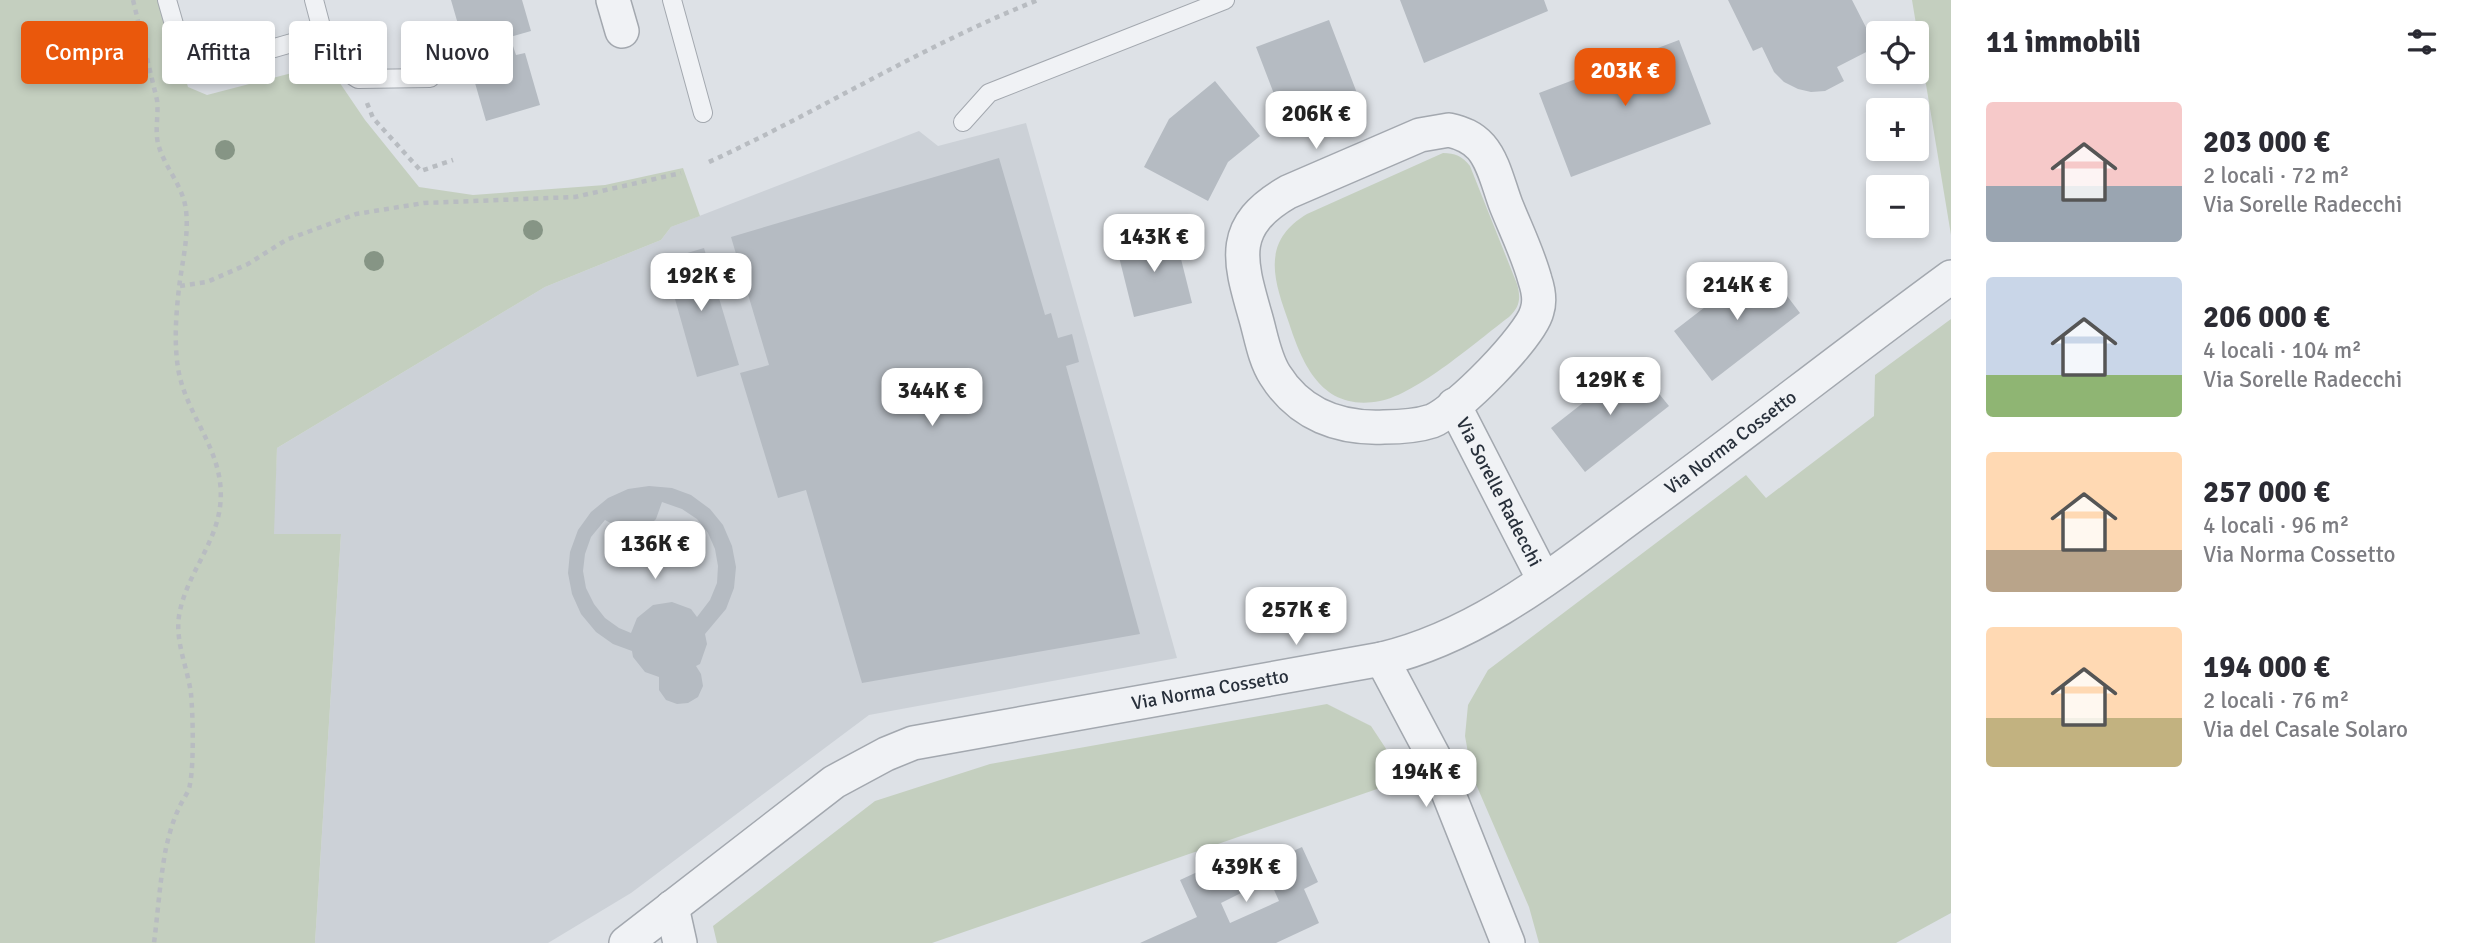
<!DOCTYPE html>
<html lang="it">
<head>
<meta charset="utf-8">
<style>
	body { margin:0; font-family:Signika,sans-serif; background:#f7f7f7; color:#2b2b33; height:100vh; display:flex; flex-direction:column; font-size:26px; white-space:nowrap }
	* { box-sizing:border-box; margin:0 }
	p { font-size:23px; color:#7c7c81 }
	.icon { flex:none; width:38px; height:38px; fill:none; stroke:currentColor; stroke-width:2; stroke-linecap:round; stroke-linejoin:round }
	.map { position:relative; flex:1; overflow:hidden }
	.sheet { display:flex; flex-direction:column; background:#fff; width:525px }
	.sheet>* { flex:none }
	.hud { position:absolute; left:21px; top:21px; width:665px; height:63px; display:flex; gap:14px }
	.buttons { position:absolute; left:1866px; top:21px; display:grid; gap:14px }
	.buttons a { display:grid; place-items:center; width:63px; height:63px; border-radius:7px; background:#fff; box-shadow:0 4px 10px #0003; font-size:35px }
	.price { position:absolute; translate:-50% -60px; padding:0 16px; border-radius:14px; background:#fff; color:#222; font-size:23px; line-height:46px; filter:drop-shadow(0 2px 4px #0008) }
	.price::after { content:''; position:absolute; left:50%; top:42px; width:21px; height:16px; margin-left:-10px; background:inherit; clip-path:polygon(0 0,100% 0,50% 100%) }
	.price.on { background:#ea580c; color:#fff }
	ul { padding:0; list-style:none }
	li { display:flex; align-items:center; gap:21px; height:175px; padding:0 35px }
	li span { display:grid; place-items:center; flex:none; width:196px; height:140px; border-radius:7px; color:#555 }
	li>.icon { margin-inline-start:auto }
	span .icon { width:84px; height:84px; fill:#fffc; stroke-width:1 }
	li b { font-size:30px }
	h2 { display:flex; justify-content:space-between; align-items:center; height:84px; padding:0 35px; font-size:30px }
	.tag { padding:0 24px; border-radius:7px; background:#fff; box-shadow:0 4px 10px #0003; font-size:24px; line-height:63px }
	.tag.on { background:#ea580c; color:#fff }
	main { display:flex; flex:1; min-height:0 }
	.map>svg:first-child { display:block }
	.built { fill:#ccd1d7 }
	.green { fill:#c4cfbf }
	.building { fill:#b5bbc2; fill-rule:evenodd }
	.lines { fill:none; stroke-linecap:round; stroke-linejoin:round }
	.lane-casing { stroke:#a3a8af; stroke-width:20 }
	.street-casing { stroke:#a3a8af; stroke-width:36 }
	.path { stroke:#b8bcc1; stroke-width:4.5; stroke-dasharray:5 5; stroke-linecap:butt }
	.lane { stroke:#f0f2f5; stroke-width:18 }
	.street { stroke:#f0f2f5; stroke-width:33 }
	.tree { fill:#869585 }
	.labels { text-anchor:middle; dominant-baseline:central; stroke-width:5; stroke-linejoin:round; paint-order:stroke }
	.street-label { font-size:19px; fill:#28303b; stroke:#ecf0f4 }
</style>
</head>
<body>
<main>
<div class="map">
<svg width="1951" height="943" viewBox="0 0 1951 943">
	<rect width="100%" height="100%" fill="#dde1e6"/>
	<path class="built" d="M1026,123L1177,658L869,715L631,893L548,943H315L341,534H273L277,448L545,287L661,240L671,227L919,131L938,146Z"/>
	<path class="green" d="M0,0H162L188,87L207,95L327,64L365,120L419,187L473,195L605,185L683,168L700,216L671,227L661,240L545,287L277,448L274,534H341L315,943H0Z
		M1912,0H1951V235Z
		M1443,153C1455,153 1462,156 1470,166L1517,284C1521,298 1520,307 1509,317C1477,341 1417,394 1380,401C1323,412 1303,366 1289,323C1274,281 1260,242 1307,214Z
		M1951,319V913L1896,943H1539L1529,907L1472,775L1465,736L1468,705L1488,670L1746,475L1766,498L1874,416L1875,375Z
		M1327,704L1371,726L1406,779L932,943H717L713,926L875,801L990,764Z"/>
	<path class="building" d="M451,0H522L531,31L510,37L516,55L525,53L540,105L486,121Z
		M1400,0H1544L1548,11L1424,63Z
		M1728,0H1852L1876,47L1837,67L1844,81L1825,91L1811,92L1798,89L1784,82L1774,72L1762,47L1753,51Z
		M1329,20L1360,101L1287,128L1256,47Z
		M1679,40L1711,124L1571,177L1539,93Z
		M1215,81L1260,136L1228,162L1208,201L1144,167L1169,119Z
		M999,158L1045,315L1051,313L1058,338L1072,334L1079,362L1066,366L1140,634L862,683L806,490L778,498L740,373L769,365L731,237Z
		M1174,231L1192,303L1134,317L1116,245Z
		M704,248L739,365L697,377L664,260Z
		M1762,263L1800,313L1712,381L1674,331Z
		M1634,363L1669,406L1585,472L1551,428Z
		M649,486L672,488L691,495L710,509L723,525L732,546L736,567L734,588L726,609L705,634L707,644L700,664L696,666L701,674L703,686L698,697L688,703L677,704L666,700L659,690V677L645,672L633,657L632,651L613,644L596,632L581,614L572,594L568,573L570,552L578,530L591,512L608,498L628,489ZM662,502L682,509L697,519L708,533L715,549L718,566L717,583L710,600L697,617L691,609L672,602L653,605L637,618L631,633L619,628L605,618L594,604L586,588L583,571L585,554L591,537L605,520L627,532L638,530L648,527L656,519Z
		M1302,847L1318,882L1304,889L1319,923L1276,943H1140L1197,917L1180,880L1234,855L1249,889L1221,903L1230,923L1279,901L1263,865Z"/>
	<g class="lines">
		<g class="lane-casing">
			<path id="lane" d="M167,0L188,73L323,34L314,0
				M672,0L703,113
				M323,34L336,65L358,79L430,78
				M963,122L989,93L1225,0"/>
		</g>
		<g class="street-casing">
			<g id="street">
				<path d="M613,0L622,31"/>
				<path d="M1449,130C1462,133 1472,137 1481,147C1494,162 1499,187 1506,205C1516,230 1528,254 1535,280C1538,289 1540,302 1537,311C1531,336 1456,412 1432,421C1417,426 1400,427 1384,427C1340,429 1300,415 1275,375C1264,358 1261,335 1255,315C1239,259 1229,226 1288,192L1420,135Z"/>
				<path id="s1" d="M1454,405L1544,580"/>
				<path d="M1382,659L1434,757L1508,943"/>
				<path d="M672,907L680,943"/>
				<path id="s2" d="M626,943L834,782L886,754L913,743L1382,659C1482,635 1561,568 1642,509C1746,433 1847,353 1951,277"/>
			</g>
		</g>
		<path class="path" d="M133,0L157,100C159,116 154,132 159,147C166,169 183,186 186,210C189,237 182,262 179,288C176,314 174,342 178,368C186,418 227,452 220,507C215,546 185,577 179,616C175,642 188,669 191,694C193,715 194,764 190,784C189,793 182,800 179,808C173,820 169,835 166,848C160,879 158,912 154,943
			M367,103L373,118L421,171L453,160
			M709,162C820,111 924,45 1038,0
			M180,286L207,282L248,264L286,240L356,214L424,203L575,197L681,173"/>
		<use href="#lane" class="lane"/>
		<use href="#street" class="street"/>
	</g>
	<g class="tree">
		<circle cx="225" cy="150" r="10"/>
		<circle cx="533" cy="230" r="10"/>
		<circle cx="374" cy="261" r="10"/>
	</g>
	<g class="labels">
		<g class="street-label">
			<text stroke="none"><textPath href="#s2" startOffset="1241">Via Norma Cossetto</textPath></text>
			<text stroke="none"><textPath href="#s1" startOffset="98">Via Sorelle Radecchi</textPath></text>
			<text stroke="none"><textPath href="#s2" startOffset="653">Via Norma Cossetto</textPath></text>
		</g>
	</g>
</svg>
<div class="buttons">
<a><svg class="icon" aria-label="locate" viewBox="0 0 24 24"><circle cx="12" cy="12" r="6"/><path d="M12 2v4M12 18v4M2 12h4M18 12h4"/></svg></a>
<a>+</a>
<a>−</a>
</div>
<b class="price on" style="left:1625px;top:108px">203K €</b>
<b class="price" style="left:1316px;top:151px">206K €</b>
<b class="price" style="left:1154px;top:274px">143K €</b>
<b class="price" style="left:701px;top:313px">192K €</b>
<b class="price" style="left:1737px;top:322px">214K €</b>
<b class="price" style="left:1610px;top:417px">129K €</b>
<b class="price" style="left:932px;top:428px">344K €</b>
<b class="price" style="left:655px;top:581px">136K €</b>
<b class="price" style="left:1296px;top:647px">257K €</b>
<b class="price" style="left:1426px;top:809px">194K €</b>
<b class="price" style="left:1246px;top:904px">439K €</b>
<div class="hud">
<a class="tag on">Compra</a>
<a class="tag">Affitta</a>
<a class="tag">Filtri</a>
<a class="tag">Nuovo</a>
</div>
</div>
<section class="sheet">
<h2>11 immobili<svg class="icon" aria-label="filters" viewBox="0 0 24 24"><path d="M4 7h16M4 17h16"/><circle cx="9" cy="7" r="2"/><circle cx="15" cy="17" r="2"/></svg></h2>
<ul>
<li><span style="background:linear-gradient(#f6c9c9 60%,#9aa5b1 0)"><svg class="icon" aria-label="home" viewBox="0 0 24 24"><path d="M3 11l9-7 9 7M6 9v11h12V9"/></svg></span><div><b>203 000 €</b><p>2 locali · 72 m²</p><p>Via Sorelle Radecchi</p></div></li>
<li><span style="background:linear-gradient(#c9d6e8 70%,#8fb573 0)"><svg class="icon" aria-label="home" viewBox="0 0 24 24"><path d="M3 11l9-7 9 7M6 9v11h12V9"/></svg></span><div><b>206 000 €</b><p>4 locali · 104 m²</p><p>Via Sorelle Radecchi</p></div></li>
<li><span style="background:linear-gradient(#ffd9b3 70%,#b9a48a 0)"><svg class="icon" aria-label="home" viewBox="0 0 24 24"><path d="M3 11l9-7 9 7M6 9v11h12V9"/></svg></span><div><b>257 000 €</b><p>4 locali · 96 m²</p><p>Via Norma Cossetto</p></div></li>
<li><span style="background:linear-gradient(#ffd9b3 65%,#c2b280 0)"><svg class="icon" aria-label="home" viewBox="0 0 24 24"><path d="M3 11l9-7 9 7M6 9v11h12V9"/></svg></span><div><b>194 000 €</b><p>2 locali · 76 m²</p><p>Via del Casale Solaro</p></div></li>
</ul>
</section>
</main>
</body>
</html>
